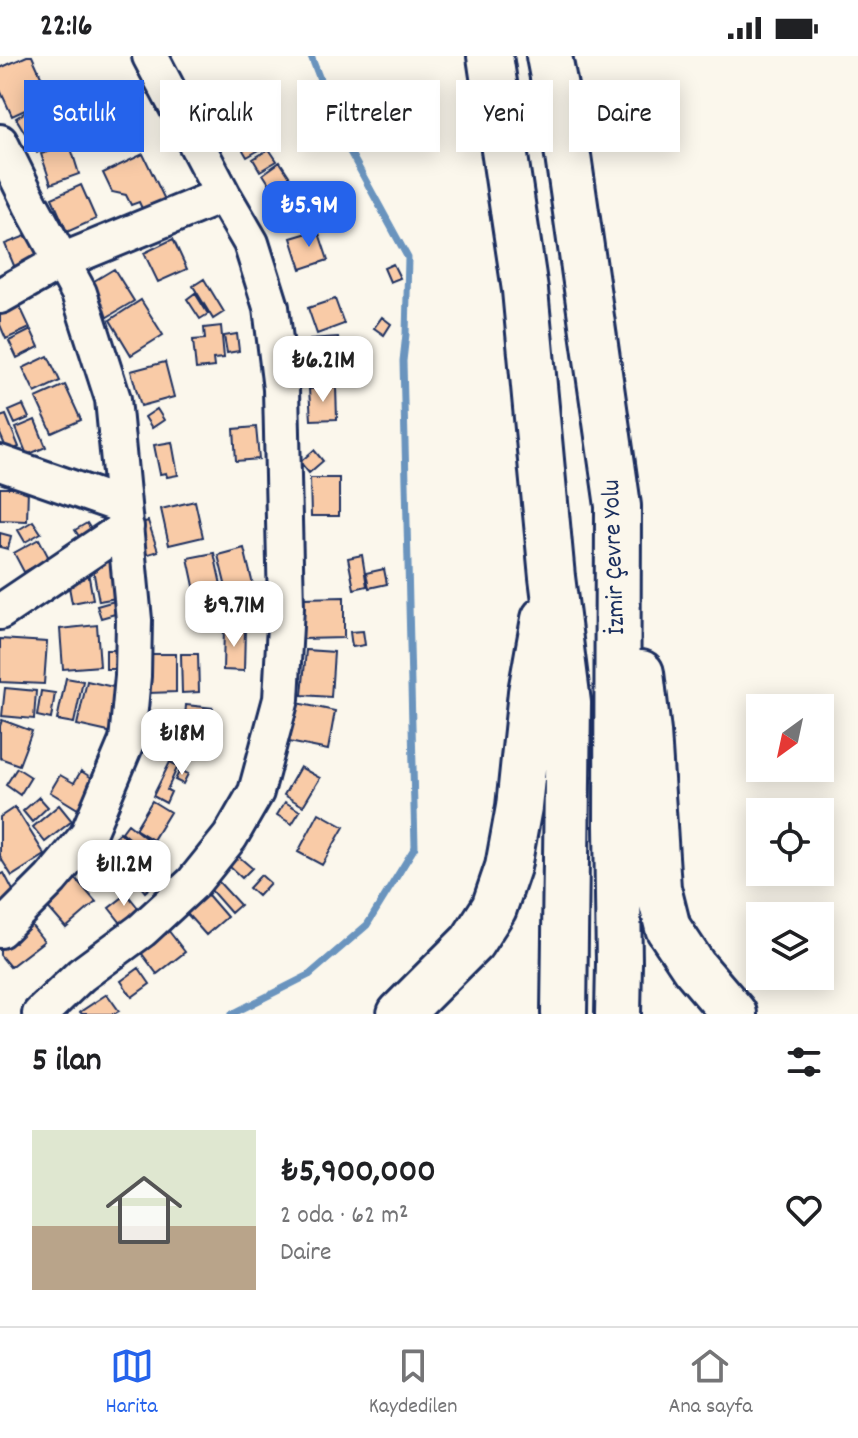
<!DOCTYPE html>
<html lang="tr">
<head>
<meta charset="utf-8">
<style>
	body { margin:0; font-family:Dekko,sans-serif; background:#f2f2f2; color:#202124; height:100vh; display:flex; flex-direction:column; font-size:30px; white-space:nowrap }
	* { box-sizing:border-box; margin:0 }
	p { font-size:26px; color:#757577 }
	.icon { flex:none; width:44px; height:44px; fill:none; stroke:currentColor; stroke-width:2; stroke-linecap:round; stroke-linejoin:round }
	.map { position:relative; height:958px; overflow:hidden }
	.drawer { display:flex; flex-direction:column; background:#fff; flex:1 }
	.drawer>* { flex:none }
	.top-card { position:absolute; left:24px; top:24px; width:810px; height:72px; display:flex; gap:16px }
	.needle { width:52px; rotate:213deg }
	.fabs { position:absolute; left:746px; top:638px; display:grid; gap:16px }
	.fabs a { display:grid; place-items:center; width:88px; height:88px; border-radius:0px; background:#fff; box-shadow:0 4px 20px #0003; font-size:40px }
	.price { position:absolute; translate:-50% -68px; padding:0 18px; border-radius:16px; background:#fff; color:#222; font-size:26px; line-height:52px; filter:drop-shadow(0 2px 4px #0008) }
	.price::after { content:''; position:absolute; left:50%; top:48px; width:24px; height:18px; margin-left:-12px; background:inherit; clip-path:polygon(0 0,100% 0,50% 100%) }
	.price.on { background:#2563eb; color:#fff }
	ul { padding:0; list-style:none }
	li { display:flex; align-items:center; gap:24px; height:200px; padding:0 32px }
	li+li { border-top:2px solid #e0e0e0 }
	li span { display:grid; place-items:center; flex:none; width:224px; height:160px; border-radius:0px; color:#555 }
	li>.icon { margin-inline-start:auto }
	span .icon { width:96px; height:96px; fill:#fffc; stroke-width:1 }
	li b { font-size:34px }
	h2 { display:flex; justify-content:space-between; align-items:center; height:96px; padding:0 32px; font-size:34px }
	.chip { padding:0 28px; border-radius:0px; background:#fff; box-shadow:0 4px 20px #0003; font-size:28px; line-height:72px }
	.chip.on { background:#2563eb; color:#fff }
	.status { display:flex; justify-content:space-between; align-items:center; height:56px; padding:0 40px; background:#fff; direction:ltr }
	.status svg { height:22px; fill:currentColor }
	.tab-bar { display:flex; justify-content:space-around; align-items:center; height:112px; border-top:2px solid #e0e0e0; background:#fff; font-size:22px; color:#757577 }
	.tab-bar a { display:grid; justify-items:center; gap:4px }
	.tab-bar .on { color:#2563eb }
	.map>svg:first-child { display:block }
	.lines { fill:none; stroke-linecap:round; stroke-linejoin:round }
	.stream { stroke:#6a94be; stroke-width:7 }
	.building { fill:#f9cba7; stroke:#1b2f5e; stroke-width:2 }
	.minor-casing { stroke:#1b2f5e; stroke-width:40 }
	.highway-casing { stroke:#1b2f5e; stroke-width:50 }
	.minor { stroke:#fbf7ec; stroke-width:34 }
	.highway { stroke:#fbf7ec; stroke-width:44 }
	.labels { text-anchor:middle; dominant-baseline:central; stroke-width:7; stroke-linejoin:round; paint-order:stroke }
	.street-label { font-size:26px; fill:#1b2f5e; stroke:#fbf7ec }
</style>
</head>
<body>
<div class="status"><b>22:16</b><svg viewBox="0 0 49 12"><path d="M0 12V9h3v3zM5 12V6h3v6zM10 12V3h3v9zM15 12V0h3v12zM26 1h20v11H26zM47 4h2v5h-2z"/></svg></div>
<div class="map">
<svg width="858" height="958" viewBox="0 0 858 958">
	<rect width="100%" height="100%" fill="#fbf7ec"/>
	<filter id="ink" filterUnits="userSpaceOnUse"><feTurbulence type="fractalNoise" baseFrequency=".0125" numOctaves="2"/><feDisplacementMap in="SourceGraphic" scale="16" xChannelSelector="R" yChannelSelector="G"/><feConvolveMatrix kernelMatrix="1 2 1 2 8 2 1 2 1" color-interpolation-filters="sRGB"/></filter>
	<g filter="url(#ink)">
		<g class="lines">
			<path class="stream" d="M232,958L309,919L367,869L415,791L403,305L406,278L408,202L343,83L311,0"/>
		</g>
		<path class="building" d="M27,0H32L51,42L12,60L0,34V12Z
			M128,46L144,83L121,93L105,56Z
			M37,49L58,85L37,97L16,62Z
			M257,53L275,85L247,101L229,70Z
			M70,89L79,118L51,128L41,98Z
			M269,93L277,105L260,115L253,103Z
			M143,98L168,150L146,161L139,146L131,149L126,139L112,136L103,117Z
			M280,106L293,126L275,137L263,118Z
			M81,129L96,163L67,176L52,142Z
			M295,130L308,149L280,167L267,148Z
			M318,174L328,204L301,213L291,182Z
			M33,177L43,202L15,212L5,188Z
			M173,183L187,213L158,226L144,197Z
			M393,208L400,222L390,226L384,212Z
			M114,213L134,245L99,266L79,234Z
			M204,223L224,256L213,263L193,230Z
			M195,237L208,258L200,263L187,243Z
			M16,242L30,272L6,283L0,269V250Z
			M335,243L344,268L317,278L308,252Z
			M141,244L163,279L131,299L110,264Z
			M382,261L391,268L384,279L374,272Z
			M221,270L224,302L213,303L214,311L196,313L193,284L205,283L204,272Z
			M31,274L39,291L17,302L9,285Z
			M237,278L239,295L227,297L224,280Z
			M338,281L341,316L313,319L310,283Z
			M48,300L60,325L35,337L23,312Z
			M165,306L174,341L141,350L131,315Z
			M65,329L81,364L52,377L36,342Z
			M336,331L337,363L311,364L309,333Z
			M23,349L29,362L15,368L9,355Z
			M157,353L164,364L152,372L145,361Z
			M6,359L19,391L8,396L0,378V361Z
			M35,364L46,391L27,399L16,372Z
			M256,371L259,403L236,405L234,373Z
			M172,386L178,419L167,421L166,417L160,418L154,389Z
			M314,394L323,405L309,417L300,406Z
			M310,422H339V460H311Z
			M0,432H28L27,465L0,464Z
			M195,445L203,481L169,489L161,453Z
			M33,465L41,477L25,486L18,474Z
			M148,465L158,495L145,499L135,469Z
			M87,467L95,480L83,487L75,474Z
			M0,477L11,480L8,493L0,491Z
			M39,483L49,502L24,516L14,497Z
			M244,492L255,537L229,544L218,499Z
			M214,497L223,538L197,544L188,502Z
			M115,499L122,541L99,545L91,503Z
			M362,499L367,530L354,533L348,502Z
			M384,513L387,528L369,532L366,517Z
			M88,516L93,543L72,547L67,520Z
			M221,539L224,549L210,552L208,542Z
			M344,541V582L303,583V542Z
			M118,544L122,556L101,562L97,550Z
			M97,569L100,610L63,613L60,573Z
			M224,572H245L244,615L223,614Z
			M363,575L365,589L352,591L350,576Z
			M0,583L47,586L44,628L0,626Z
			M106,594H125V613H106Z
			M306,594L334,596L331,641L302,639Z
			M148,598H176V636L149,637Z
			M181,598H198L199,636L182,637Z
			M66,622L83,625L74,667L57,664Z
			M87,625L122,633L113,677L77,669Z
			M5,632L36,635L34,663L2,660Z
			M41,635L55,637L51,663L37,660Z
			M297,647L335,655L328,694L289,686Z
			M186,649L213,652L209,688L183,685Z
			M2,664L32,675L19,709L0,702V670Z
			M170,706L178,710L167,734L171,736L166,747L153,740Z
			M300,711L320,722L303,750L284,739Z
			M17,712L31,721L20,739L6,729Z
			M180,714L188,718L183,728L175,724Z
			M81,715L103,729L86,758L50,736L60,719L74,727Z
			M39,741L48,751L32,766L23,755Z
			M152,745L170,756L153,784L135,773Z
			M285,746L300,755L292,768L277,759Z
			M59,749L72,765L45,786L33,771Z
			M15,751L45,799L12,820L0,801V761Z
			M319,757L344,771L322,809L298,796Z
			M128,768L148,784L141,792L122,776Z
			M120,776L132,789L112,808L99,795Z
			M238,800L252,812L242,822L229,810Z
			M154,801L167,817L145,836L132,820Z
			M4,817L19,846L0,856V819Z
			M261,819L270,827L258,840L249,832Z
			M76,823L96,846L66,872L46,849Z
			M218,825L240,849L231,857L209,832Z
			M202,832L227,861L206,879L181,851Z
			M127,838L139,853L121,867L109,852Z
			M28,865L44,885L10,911L0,899V887Z
			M165,870L185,896L157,918L137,891Z
			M139,912L150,928L132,941L121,925Z
			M107,938L119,955L114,958H82L80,956Z"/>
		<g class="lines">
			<g class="minor-casing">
				<path id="minor" d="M0,86L31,149L79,237L113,343L134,564L133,620L127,685L87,780L51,823L0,874
					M0,240L62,205L223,139
					M0,407L123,450
					M0,556L126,471
					M40,958L81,919L142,874L193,827L230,781L256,736L281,643L286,551L281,333L271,251L251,187L223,139L150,0"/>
			</g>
			<g class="highway-casing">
				<path id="highway" d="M490,0L525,234L552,521L568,647L564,958
					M549,0L567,93L618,450L617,770L619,907L618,958
					M641,617L648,676L658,832L668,872L694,911L734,958
					M400,958L472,886L494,852L508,811L519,751L531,636L544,563"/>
			</g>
			<use href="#minor" class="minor"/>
			<use href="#highway" class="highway"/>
		</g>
	</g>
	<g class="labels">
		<g class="street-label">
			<text transform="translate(615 501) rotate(-92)">İzmir Çevre Yolu</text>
		</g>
	</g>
</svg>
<div class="fabs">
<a><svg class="needle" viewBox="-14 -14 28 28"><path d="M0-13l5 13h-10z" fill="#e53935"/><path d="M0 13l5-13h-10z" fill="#757577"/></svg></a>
<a><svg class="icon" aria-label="locate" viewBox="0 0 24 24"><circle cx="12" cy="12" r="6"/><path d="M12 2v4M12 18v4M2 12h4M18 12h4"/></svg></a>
<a><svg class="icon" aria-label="layers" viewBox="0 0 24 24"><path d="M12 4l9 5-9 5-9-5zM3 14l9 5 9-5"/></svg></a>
</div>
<b class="price on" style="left:309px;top:193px">₺5.9M</b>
<b class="price" style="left:323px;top:348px">₺6.21M</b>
<b class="price" style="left:234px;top:593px">₺9.71M</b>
<b class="price" style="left:182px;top:721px">₺18M</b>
<b class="price" style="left:124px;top:852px">₺11.2M</b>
<div class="top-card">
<a class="chip on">Satılık</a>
<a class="chip">Kiralık</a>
<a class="chip">Filtreler</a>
<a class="chip">Yeni</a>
<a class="chip">Daire</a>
</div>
</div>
<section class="drawer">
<h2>5 ilan<svg class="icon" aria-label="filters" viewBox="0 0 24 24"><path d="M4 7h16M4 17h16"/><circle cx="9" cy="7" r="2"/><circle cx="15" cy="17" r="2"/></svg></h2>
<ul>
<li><span style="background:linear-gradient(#dfe7d0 60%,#b9a48a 0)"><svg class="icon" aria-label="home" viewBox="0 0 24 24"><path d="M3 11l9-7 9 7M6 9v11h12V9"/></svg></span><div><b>₺5,900,000</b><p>2 oda · 62 m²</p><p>Daire</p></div><svg class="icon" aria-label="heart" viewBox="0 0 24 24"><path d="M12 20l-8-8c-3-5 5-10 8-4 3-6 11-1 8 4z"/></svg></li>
</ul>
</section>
<nav class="tab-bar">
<a class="on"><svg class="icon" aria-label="map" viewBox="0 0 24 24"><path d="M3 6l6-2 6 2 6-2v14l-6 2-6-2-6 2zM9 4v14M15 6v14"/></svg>Harita</a>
<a><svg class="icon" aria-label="saved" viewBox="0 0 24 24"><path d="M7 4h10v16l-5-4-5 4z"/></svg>Kaydedilen</a>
<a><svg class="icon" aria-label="home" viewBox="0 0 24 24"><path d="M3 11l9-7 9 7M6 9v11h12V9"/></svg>Ana sayfa</a>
</nav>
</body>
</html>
